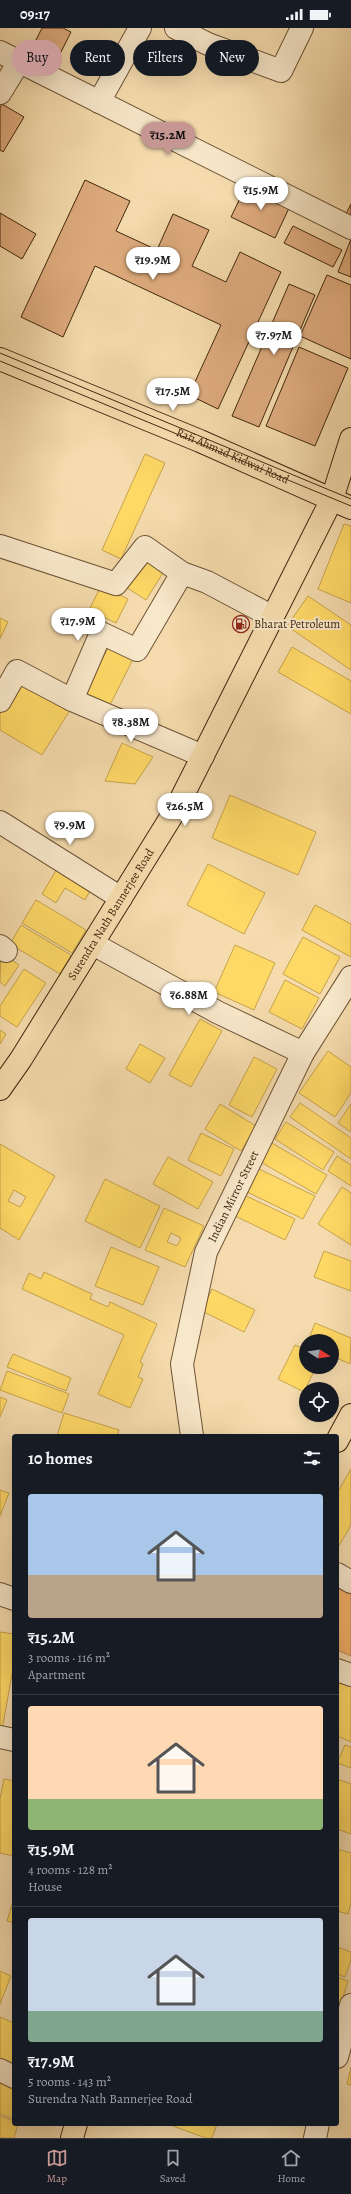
<!DOCTYPE html>
<html lang="en">
<head>
<meta charset="utf-8">
<style>
	body { margin:0; font-family:Alegreya,serif; background:#242831; color:#f1f3f6; height:100vh; display:flex; flex-direction:column; font-size:15px; white-space:nowrap }
	* { box-sizing:border-box; margin:0 }
	p { font-size:13px; color:#9ea1a6 }
	.icon { flex:none; width:22px; height:22px; fill:none; stroke:currentColor; stroke-width:2; stroke-linecap:round; stroke-linejoin:round }
	.map { position:relative; flex:1; overflow:hidden }
	.sheet { position:absolute; left:12px; top:1406px; width:327px; height:692px; display:flex; flex-direction:column; background:#171b24; border-radius:4px; box-shadow:0 4px 16px #0002 }
	.sheet>* { flex:none }
	.banner { position:absolute; left:12px; top:12px; width:327px; height:36px; display:flex; gap:8px }
	.needle { width:26px; rotate:102deg }
	.tools { position:absolute; left:299px; top:1306px; display:grid; gap:8px }
	.tools a { display:grid; place-items:center; width:40px; height:40px; border-radius:50%; background:#171b24; box-shadow:0 4px 16px #0002; font-size:20px }
	.price { position:absolute; translate:-50% -34px; padding:0 9px; border-radius:14px; background:#fff; color:#222; font-size:13px; line-height:26px; filter:drop-shadow(0 1px 2px #0008) }
	.price::after { content:''; position:absolute; left:50%; top:24px; width:12px; height:9px; margin-left:-6px; background:inherit; clip-path:polygon(0 0,100% 0,50% 100%) }
	.price.current { background:#c59692; color:#111 }
	ul { padding:0; list-style:none }
	li { display:grid; align-content:center; gap:8px; height:212px; padding:0 16px }
	li+li { border-top:1px solid #363941 }
	li span { display:grid; place-items:center; height:124px; border-radius:4px; color:#555 }
	li>.icon { margin-inline-start:auto }
	span .icon { width:72px; height:72px; fill:#fffc; stroke-width:1 }
	li b { font-size:17px }
	h2 { display:flex; justify-content:space-between; align-items:center; height:48px; padding:0 16px; font-size:17px }
	.pill { padding:0 14px; border-radius:18px; background:#171b24; box-shadow:0 4px 16px #0002; font-size:14px; line-height:36px }
	.pill.current { background:#c59692; color:#111 }
	.status { display:flex; justify-content:space-between; align-items:center; height:28px; padding:0 20px; background:#171b24; direction:ltr }
	.status svg { height:11px; fill:currentColor }
	.tabs { display:flex; justify-content:space-around; align-items:center; height:56px; border-top:1px solid #363941; background:#171b24; font-size:11px; color:#9ea1a6 }
	.tabs a { display:grid; justify-items:center; gap:2px }
	.tabs .current { color:#c59692 }
	.map>svg:first-child { display:block }
	.homes { fill:#ffd966; stroke:#c6a34c; fill-rule:evenodd }
	.health { fill:#f6b26b; stroke:#bf884f }
	.building { fill:#deab7d; stroke:#40260e }
	.lines { fill:none; stroke-linecap:round; stroke-linejoin:round }
	.minor-casing { stroke:#6d5336; stroke-width:24 }
	.major-casing { stroke:#40260e; stroke-width:24 }
	.minor { stroke:#f8e8ca; stroke-width:22 }
	.major { stroke:#f5dbad; stroke-width:22 }
	.tram { stroke:#40260e; stroke-width:1 }
	.labels { text-anchor:middle; dominant-baseline:central; stroke-width:4; stroke-linejoin:round; paint-order:stroke }
	.street-label { font-size:12px; fill:#40260e; stroke:#f8e8ca }
	.poi-label { font-size:12px; fill:#40260e; stroke:#f8e8ca; text-anchor:start }
</style>
</head>
<body>
<div class="status"><b>09:17</b><svg viewBox="0 0 49 12"><path d="M0 12V9h3v3zM5 12V6h3v6zM10 12V3h3v9zM15 12V0h3v12zM26 1h20v11H26zM47 4h2v5h-2z"/></svg></div>
<div class="map">
<svg width="351" height="2110" viewBox="0 0 351 2110">
	<rect width="100%" height="100%" fill="#f5dbad"/>
	<filter id="stains"><feTurbulence type="fractalNoise" baseFrequency=".005" numOctaves="4"/><feColorMatrix values="0 0 0 0 .2 0 0 0 0 .09 0 0 0 0 .02 0 0 0 .5 -.17"/></filter>
	<radialGradient id="worn" r=".72"><stop offset=".6" stop-color="#630" stop-opacity="0"/><stop offset="1" stop-color="#630" stop-opacity=".3"/></radialGradient>
	<path class="homes" d="M145,426L165,435L121,531L102,522Z
		M344,496L351,498V575L318,561Z
		M146,527L166,540L146,572L126,559Z
		M101,558L128,571L116,595L89,582Z
		M308,568L351,597V642L287,598Z
		M0,590L8,594L0,611Z
		M111,614L135,627L109,679L84,667Z
		M292,619L351,653V686L278,644Z
		M20,652L70,682L42,727L0,702V685Z
		M122,715L153,729L135,756L105,753Z
		M230,767L316,804L298,847L212,810Z
		M208,836L265,865L244,906L187,877Z
		M58,839L92,859L85,872L65,860L56,875L42,866Z
		M36,872L86,902L72,925L22,895Z
		M315,877L351,896V929L302,902Z
		M21,897L71,927L60,946L10,916Z
		M303,909L340,929L320,966L283,946Z
		M235,917L275,935L254,982L214,964Z
		M1,925L19,937L5,958L0,954Z
		M24,941L46,955L17,999L0,988V978Z
		M285,952L319,970L302,1001L269,984Z
		M200,991L222,1003L191,1059L169,1047Z
		M0,1002L6,1006L0,1016Z
		M140,1016L165,1030L150,1055L126,1041Z
		M328,1023L351,1039V1065L335,1089L299,1065Z
		M254,1029L277,1041L252,1089L229,1077Z
		M300,1075L351,1110V1131L290,1089Z
		M220,1076L256,1098L241,1123L205,1101Z
		M351,1076V1104L338,1095Z
		M286,1094L334,1124L323,1142L275,1111Z
		M201,1105L234,1121L221,1148L188,1132Z
		M270,1114L327,1147L316,1166L259,1133Z
		M0,1116L55,1148L19,1212L0,1200ZM14,1162L26,1169L20,1179L8,1173Z
		M337,1128L351,1137V1158L328,1143Z
		M168,1129L213,1154L198,1181L153,1156Z
		M259,1141L315,1168L303,1191L247,1164Z
		M105,1151L160,1178L140,1220L85,1193Z
		M342,1159L351,1165V1217L318,1196Z
		M242,1166L295,1191L285,1212L233,1187Z
		M164,1180L204,1198L185,1239L145,1222ZM171,1205L181,1210L177,1218L167,1214Z
		M111,1219L159,1239L143,1277L95,1258Z
		M324,1223L351,1233V1263L314,1249Z
		M44,1244L92,1266L90,1271L108,1279L110,1274L157,1296L140,1334L143,1336L138,1349L143,1351L130,1380L98,1366L124,1307L22,1261L29,1245L41,1251Z
		M212,1261L255,1282L244,1304L202,1283Z
		M315,1295L351,1310L350,1336L332,1328V1313H308Z
		M295,1317L306,1322V1339H316L304,1364L278,1351Z
		M13,1326L71,1350L66,1363L7,1339Z
		M7,1343L69,1366L62,1385L0,1362Z
		M0,1369L7,1372L0,1389Z
		M64,1385L119,1402L117,1408H57Z
		M351,1441V1497L337,1521V1465Z
		M0,1462L9,1465L0,1488Z
		M0,1604L14,1606V1635L2,1702H0Z
		M337,1647L351,1653V1714L337,1708Z
		M345,1717L351,1719V1740L337,1735Z
		M4,1751L14,1753V1828L0,1825V1771Z
		M337,1751L351,1756V1806L337,1801Z
		M337,1821L351,1825V1875L348,1886L337,1883Z
		M14,1870V1895L7,1893Z
		M337,1919L351,1924V1932L345,1949L337,1946Z
		M0,1943L11,1948L0,1976Z
		M337,1949L348,1953L339,1982L337,1981Z
		M0,1989L14,1995V2037L0,2031Z
		M351,2039V2057L347,2056Z
		M0,2052L14,2058V2091L0,2086Z
		M0,2088L14,2093V2096H18L14,2110H0Z
		M167,2096H217L212,2110H206Z"/>
	<path class="health" d="M337,1559L351,1566V1628L337,1622Z"/>
	<path class="building" d="M42,0H63L71,4L55,36L30,24Z
		M2,76L24,89L3,124L0,122V80Z
		M85,152L130,173L116,203L157,222L173,186L209,202L192,238L226,254L240,224L281,244L218,381L189,367L221,297L95,238L63,309L21,289Z
		M247,156L290,178L275,210L231,189Z
		M351,176V192L345,188Z
		M0,185L36,206L22,231L0,218Z
		M293,198L342,222L333,239L284,215Z
		M351,211V249L338,244Z
		M327,247L351,257V331L300,308Z
		M289,256L315,267L259,399L232,388Z
		M299,319L348,340L315,418L266,398Z"/>
	<g class="lines">
		<g class="minor-casing">
			<g id="minor">
				<path d="M176,0L208,16L281,43L302,0"/>
				<path d="M0,24L351,200"/>
				<path d="M0,65L19,34"/>
				<path d="M99,74L140,0"/>
				<path d="M0,518L116,556L145,519L182,545L207,554L273,589"/>
				<path d="M72,672L203,728"/>
				<path d="M0,673L17,643L72,672L101,605L137,622L182,545"/>
				<path d="M0,794L121,870"/>
				<path d="M93,916L217,984L303,1025"/>
				<path d="M0,918L6,923"/>
				<path id="s1" d="M192,1408L182,1336L206,1224L303,1025L351,949"/>
				<path d="M337,1546L351,1554"/>
				<path d="M0,1566L14,1571"/>
				<path d="M337,1642L351,1647"/>
				<path d="M0,1709L14,1712"/>
				<path d="M337,2029L351,1977"/>
				<path d="M0,2042L14,2049"/>
				<path d="M315,2110L318,2096"/>
			</g>
		</g>
		<g class="major-casing">
			<g id="major">
				<path id="s2" d="M0,331L200,413L351,480"/>
				<path id="s3" d="M0,1061L21,1031L176,781L332,471L351,411"/>
				<path d="M337,1413L351,1387"/>
				<path d="M72,2110L76,2096"/>
			</g>
		</g>
		<use href="#minor" class="minor"/>
		<use href="#major" class="major"/>
		<path class="tram" d="M0,325L351,471
			M0,333L351,478"/>
	</g>
	<defs>
		<g id="fuel-ring" transform="scale(0.9)"><circle r="9.5" fill="#f8e8ca" stroke="#8f2418" stroke-width="1.5"/><path d="M-5.5-6h7V0h2V4h1.3V-2.5L3-4.5l.8-.8L6-3V5H2.5V1h-1V6h-7ZM-4.2-4.7v3.2H.2V-4.7Z" fill="#8f2418"/></g>
	</defs>
	<g fill-rule="evenodd">
		<use href="#fuel-ring" x="241" y="596"/>
	</g>
	<g class="labels">
		<g class="street-label">
			<text stroke="none"><textPath href="#s2" startOffset="252">Rafi Ahmad Kidwai Road</textPath></text>
			<text stroke="none"><textPath href="#s3" startOffset="207">Surendra Nath Bannerjee Road</textPath></text>
			<text stroke="none"><textPath href="#s1" startOffset="249">Indian Mirror Street</textPath></text>
		</g>
		<g class="poi-label">
			<text x="254" y="596">Bharat Petroleum</text>
		</g>
	</g>
	<rect width="100%" height="100%" filter="url(#stains)"/>
	<rect width="100%" height="100%" fill="url(#worn)"/>
</svg>
<div class="tools">
<a><svg class="needle" viewBox="-14 -14 28 28"><path d="M0-13l5 13h-10z" fill="#e53935"/><path d="M0 13l5-13h-10z" fill="#9ea1a6"/></svg></a>
<a><svg class="icon" aria-label="locate" viewBox="0 0 24 24"><circle cx="12" cy="12" r="6"/><path d="M12 2v4M12 18v4M2 12h4M18 12h4"/></svg></a>
</div>
<b class="price current" style="left:168px;top:128px">₹15.2M</b>
<b class="price" style="left:261px;top:183px">₹15.9M</b>
<b class="price" style="left:153px;top:253px">₹19.9M</b>
<b class="price" style="left:274px;top:328px">₹7.97M</b>
<b class="price" style="left:173px;top:384px">₹17.5M</b>
<b class="price" style="left:78px;top:614px">₹17.9M</b>
<b class="price" style="left:131px;top:715px">₹8.38M</b>
<b class="price" style="left:185px;top:799px">₹26.5M</b>
<b class="price" style="left:70px;top:818px">₹9.9M</b>
<b class="price" style="left:189px;top:988px">₹6.88M</b>
<div class="banner">
<a class="pill current">Buy</a>
<a class="pill">Rent</a>
<a class="pill">Filters</a>
<a class="pill">New</a>
</div>
<section class="sheet">
<h2>10 homes<svg class="icon" aria-label="filters" viewBox="0 0 24 24"><path d="M4 7h16M4 17h16"/><circle cx="9" cy="7" r="2"/><circle cx="15" cy="17" r="2"/></svg></h2>
<ul>
<li><span style="background:linear-gradient(#a9c7e8 65%,#b9a48a 0)"><svg class="icon" aria-label="home" viewBox="0 0 24 24"><path d="M3 11l9-7 9 7M6 9v11h12V9"/></svg></span><div><b>₹15.2M</b><p>3 rooms · 116 m²</p><p>Apartment</p></div></li>
<li><span style="background:linear-gradient(#ffd9b3 75%,#8fb573 0)"><svg class="icon" aria-label="home" viewBox="0 0 24 24"><path d="M3 11l9-7 9 7M6 9v11h12V9"/></svg></span><div><b>₹15.9M</b><p>4 rooms · 128 m²</p><p>House</p></div></li>
<li><span style="background:linear-gradient(#c9d6e8 75%,#7fa58c 0)"><svg class="icon" aria-label="home" viewBox="0 0 24 24"><path d="M3 11l9-7 9 7M6 9v11h12V9"/></svg></span><div><b>₹17.9M</b><p>5 rooms · 143 m²</p><p>Surendra Nath Bannerjee Road</p></div></li>
</ul>
</section>
</div>
<nav class="tabs">
<a class="current"><svg class="icon" aria-label="map" viewBox="0 0 24 24"><path d="M3 6l6-2 6 2 6-2v14l-6 2-6-2-6 2zM9 4v14M15 6v14"/></svg>Map</a>
<a><svg class="icon" aria-label="saved" viewBox="0 0 24 24"><path d="M7 4h10v16l-5-4-5 4z"/></svg>Saved</a>
<a><svg class="icon" aria-label="home" viewBox="0 0 24 24"><path d="M3 11l9-7 9 7M6 9v11h12V9"/></svg>Home</a>
</nav>
</body>
</html>
